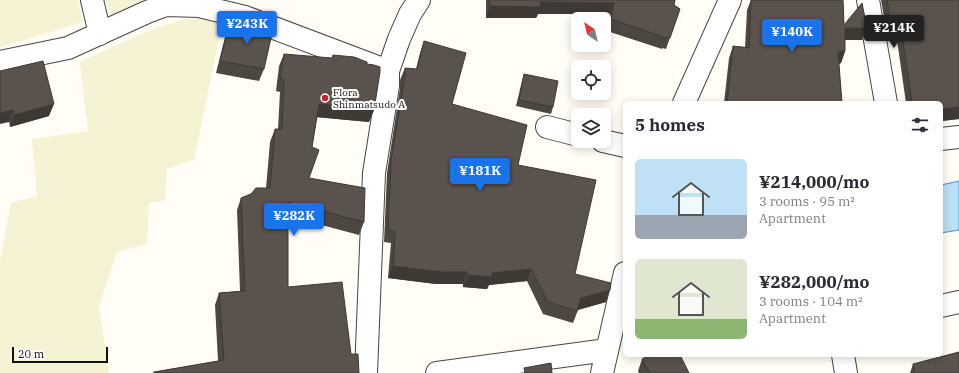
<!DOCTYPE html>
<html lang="en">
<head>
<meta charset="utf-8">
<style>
	body { margin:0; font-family:"IBM Plex Serif",serif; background:#f7f7f7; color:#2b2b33; height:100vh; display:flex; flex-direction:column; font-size:15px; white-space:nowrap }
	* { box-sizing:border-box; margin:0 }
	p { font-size:13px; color:#7c7c81 }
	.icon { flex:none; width:22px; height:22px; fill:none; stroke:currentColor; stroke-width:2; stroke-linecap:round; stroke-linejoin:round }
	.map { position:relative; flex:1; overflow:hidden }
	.side { position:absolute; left:623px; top:101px; width:320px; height:256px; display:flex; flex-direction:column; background:#fff; border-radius:6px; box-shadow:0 2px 10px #0003 }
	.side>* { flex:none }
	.needle { width:26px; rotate:325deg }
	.fabs { position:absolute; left:571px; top:12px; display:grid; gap:8px }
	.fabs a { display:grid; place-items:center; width:40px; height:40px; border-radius:6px; background:#fff; box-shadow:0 2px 10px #0003; font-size:20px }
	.scale { position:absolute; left:12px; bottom:10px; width:96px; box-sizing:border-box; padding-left:4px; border:2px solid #111; border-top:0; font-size:11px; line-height:14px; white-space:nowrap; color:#111; -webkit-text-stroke:3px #fff; paint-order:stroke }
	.price { position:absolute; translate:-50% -34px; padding:0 9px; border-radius:4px; background:#1a73e8; color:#fff; font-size:13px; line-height:26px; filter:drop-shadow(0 1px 2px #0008) }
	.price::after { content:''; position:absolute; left:50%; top:24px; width:12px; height:9px; margin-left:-6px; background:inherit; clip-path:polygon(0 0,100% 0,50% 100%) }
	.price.selected { background:#222; color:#fff }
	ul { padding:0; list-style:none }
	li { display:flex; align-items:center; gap:12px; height:100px; padding:0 12px }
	li span { display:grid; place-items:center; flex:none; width:112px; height:80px; border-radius:6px; color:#555 }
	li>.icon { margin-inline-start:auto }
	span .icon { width:48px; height:48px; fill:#fffc; stroke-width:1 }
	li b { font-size:17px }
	h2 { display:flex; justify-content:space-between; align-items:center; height:48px; padding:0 12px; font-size:17px }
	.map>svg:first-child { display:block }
	.farmland { fill:#f6f3d4 }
	.water { fill:#b9e0f7; stroke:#3f96cf }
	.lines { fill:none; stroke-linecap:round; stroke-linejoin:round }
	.minor-casing { stroke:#444; stroke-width:24 }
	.minor { stroke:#fff; stroke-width:22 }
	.wall { fill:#4d4742 }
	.shaded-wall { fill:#3f3936 }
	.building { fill:#5a524d; stroke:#3f3936 }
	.poi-dot { fill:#c4262e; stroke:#fff; stroke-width:1.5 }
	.labels { text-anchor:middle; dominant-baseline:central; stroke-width:4; stroke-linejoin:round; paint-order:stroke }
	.poi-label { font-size:10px; fill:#111; stroke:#fff; text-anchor:start }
</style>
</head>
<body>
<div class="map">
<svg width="959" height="373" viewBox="0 0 959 373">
	<rect width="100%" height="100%" fill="#fffdf5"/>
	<path class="farmland" d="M0,0H78L83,22L5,46L0,47Z
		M105,0H154L110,15Z
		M185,19H223L194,160L167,169L165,200L149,203L147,244L117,252L99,306L109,373H0V261L11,203L37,196L32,139L88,131L80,62L147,31Z"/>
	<path class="water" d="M959,181V230L941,233V185Z"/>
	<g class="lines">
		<g class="minor-casing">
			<path id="minor" d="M92,0L100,34
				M868,0L886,103
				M0,62L68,48L147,12L166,5L199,6L245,17L388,71L399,39L410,14L419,0
				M684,103L730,0
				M547,127L578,135
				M941,139L959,137
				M603,141L625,146
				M941,306L959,302
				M843,355L846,373
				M366,373L374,173L388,86V71
				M437,373L607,350
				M602,373L625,273"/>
		</g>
		<use href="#minor" class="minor"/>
	</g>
	<path class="wall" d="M486,0H675L674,5L680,9L666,49L662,48V49L607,31L610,14H538L536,18H486Z
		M751,0H843L844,25L867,28L862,40H845V51L841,63L839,64L842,103H724L729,58L733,46L745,47L747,10Z
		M881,0H959V119L941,121V103H906L897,40H888Z
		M230,21L264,69L259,81L216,73L226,33Z
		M424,41L452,104L518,165L575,274L606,302L578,310L573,323L543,314L527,281L489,285L487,289L463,287V284H436L388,278L391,243L384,242L387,173L400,88V80L405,68L416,69L420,53Z
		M284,54L374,110L369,122L317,117L312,147L309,178L364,222L359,235L288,216V287L351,354L359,373H153L154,372L218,361L215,305L219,293L240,291L237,210L241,198L266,188L270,142L275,129H278L280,92L276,91L279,66Z
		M0,71L49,116L10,127Z
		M524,74L553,107L551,114L516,106L522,81Z
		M642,359L689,373H639L638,371Z
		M913,364L959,373H910Z"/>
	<path class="shaded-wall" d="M540,2L614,3L610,14H538L536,18H486L490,6Z
		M845,28H867L862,40H840Z
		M892,28H901L897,40H888Z
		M845,51L841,63L834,64L838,52Z
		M54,104L49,116L10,127L14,115Z
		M319,104L374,110L369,122L315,117Z
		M959,107V119L941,121V109Z
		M13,110L9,122L0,124V113Z
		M393,266L467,272L463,284H436L388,278Z
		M531,269L527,281L489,285L487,289L463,287L468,275Z
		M610,290L606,302L577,310L581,298Z"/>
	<path class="building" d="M490,0H675L674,5L680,9L670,38L667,37L666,38L611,19L614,3L540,2L541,7L490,6Z
		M751,0H843L844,25L862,3L867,28H845V51L838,52L842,103H727L733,46L749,48Z
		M887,0H959V107L941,109V103H912L901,28H892Z
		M230,21L273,29L264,69L220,61Z
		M424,41L466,53L452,104L527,125L518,165L596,180L575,274L611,283L610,290L581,298L577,311L548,302L531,269L492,273V277L468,275L467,272H441L393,266L395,232L388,230L391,161L405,76V68L417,69Z
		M284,54L332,58L333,55L354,57L367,62V64L374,65L380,67V72L374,110L319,104L312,147L319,150L309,178L365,188L364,222L288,202V287L342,282L351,354H358L359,373H154V372L224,360L219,293L245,291L241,198L251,194L256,188H270L275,129H282L284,80L280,78Z
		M43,61L54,104L14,115L13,110L0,113V71Z
		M524,74L558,81L553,107L519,100Z
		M959,352V373H915L913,364Z
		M650,355H680L689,373H650L642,359Z
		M551,363L552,373H525L524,368Z"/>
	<circle class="poi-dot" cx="325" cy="98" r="4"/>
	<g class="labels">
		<g class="poi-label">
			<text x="333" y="92">Flora<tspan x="333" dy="12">Shinmatsudo A</tspan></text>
		</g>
	</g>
</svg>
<div class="fabs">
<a><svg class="needle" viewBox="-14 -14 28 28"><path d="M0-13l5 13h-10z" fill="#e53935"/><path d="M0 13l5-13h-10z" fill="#7c7c81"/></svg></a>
<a><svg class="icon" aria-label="locate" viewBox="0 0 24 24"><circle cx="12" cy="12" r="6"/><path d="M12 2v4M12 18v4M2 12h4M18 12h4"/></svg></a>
<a><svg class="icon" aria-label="layers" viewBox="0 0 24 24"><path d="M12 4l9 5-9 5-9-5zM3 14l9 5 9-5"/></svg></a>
</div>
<div class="scale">20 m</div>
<b class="price" style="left:247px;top:45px">¥243K</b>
<b class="price selected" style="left:894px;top:49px">¥214K</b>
<b class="price" style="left:792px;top:53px">¥140K</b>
<b class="price" style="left:480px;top:192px">¥181K</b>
<b class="price" style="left:294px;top:237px">¥282K</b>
<section class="side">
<h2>5 homes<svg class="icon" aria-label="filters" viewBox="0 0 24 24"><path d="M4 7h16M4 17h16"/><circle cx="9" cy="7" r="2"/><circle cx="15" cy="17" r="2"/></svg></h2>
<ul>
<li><span style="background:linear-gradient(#bfe0f5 70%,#9aa5b1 0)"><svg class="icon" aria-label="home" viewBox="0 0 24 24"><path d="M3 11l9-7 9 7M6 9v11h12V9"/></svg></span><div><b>¥214,000/mo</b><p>3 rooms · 95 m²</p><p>Apartment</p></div></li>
<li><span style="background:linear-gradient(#dfe7d0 75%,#8fb573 0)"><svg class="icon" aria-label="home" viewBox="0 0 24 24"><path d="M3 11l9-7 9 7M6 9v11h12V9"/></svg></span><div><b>¥282,000/mo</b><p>3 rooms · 104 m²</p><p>Apartment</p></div></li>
</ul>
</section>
</div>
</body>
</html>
